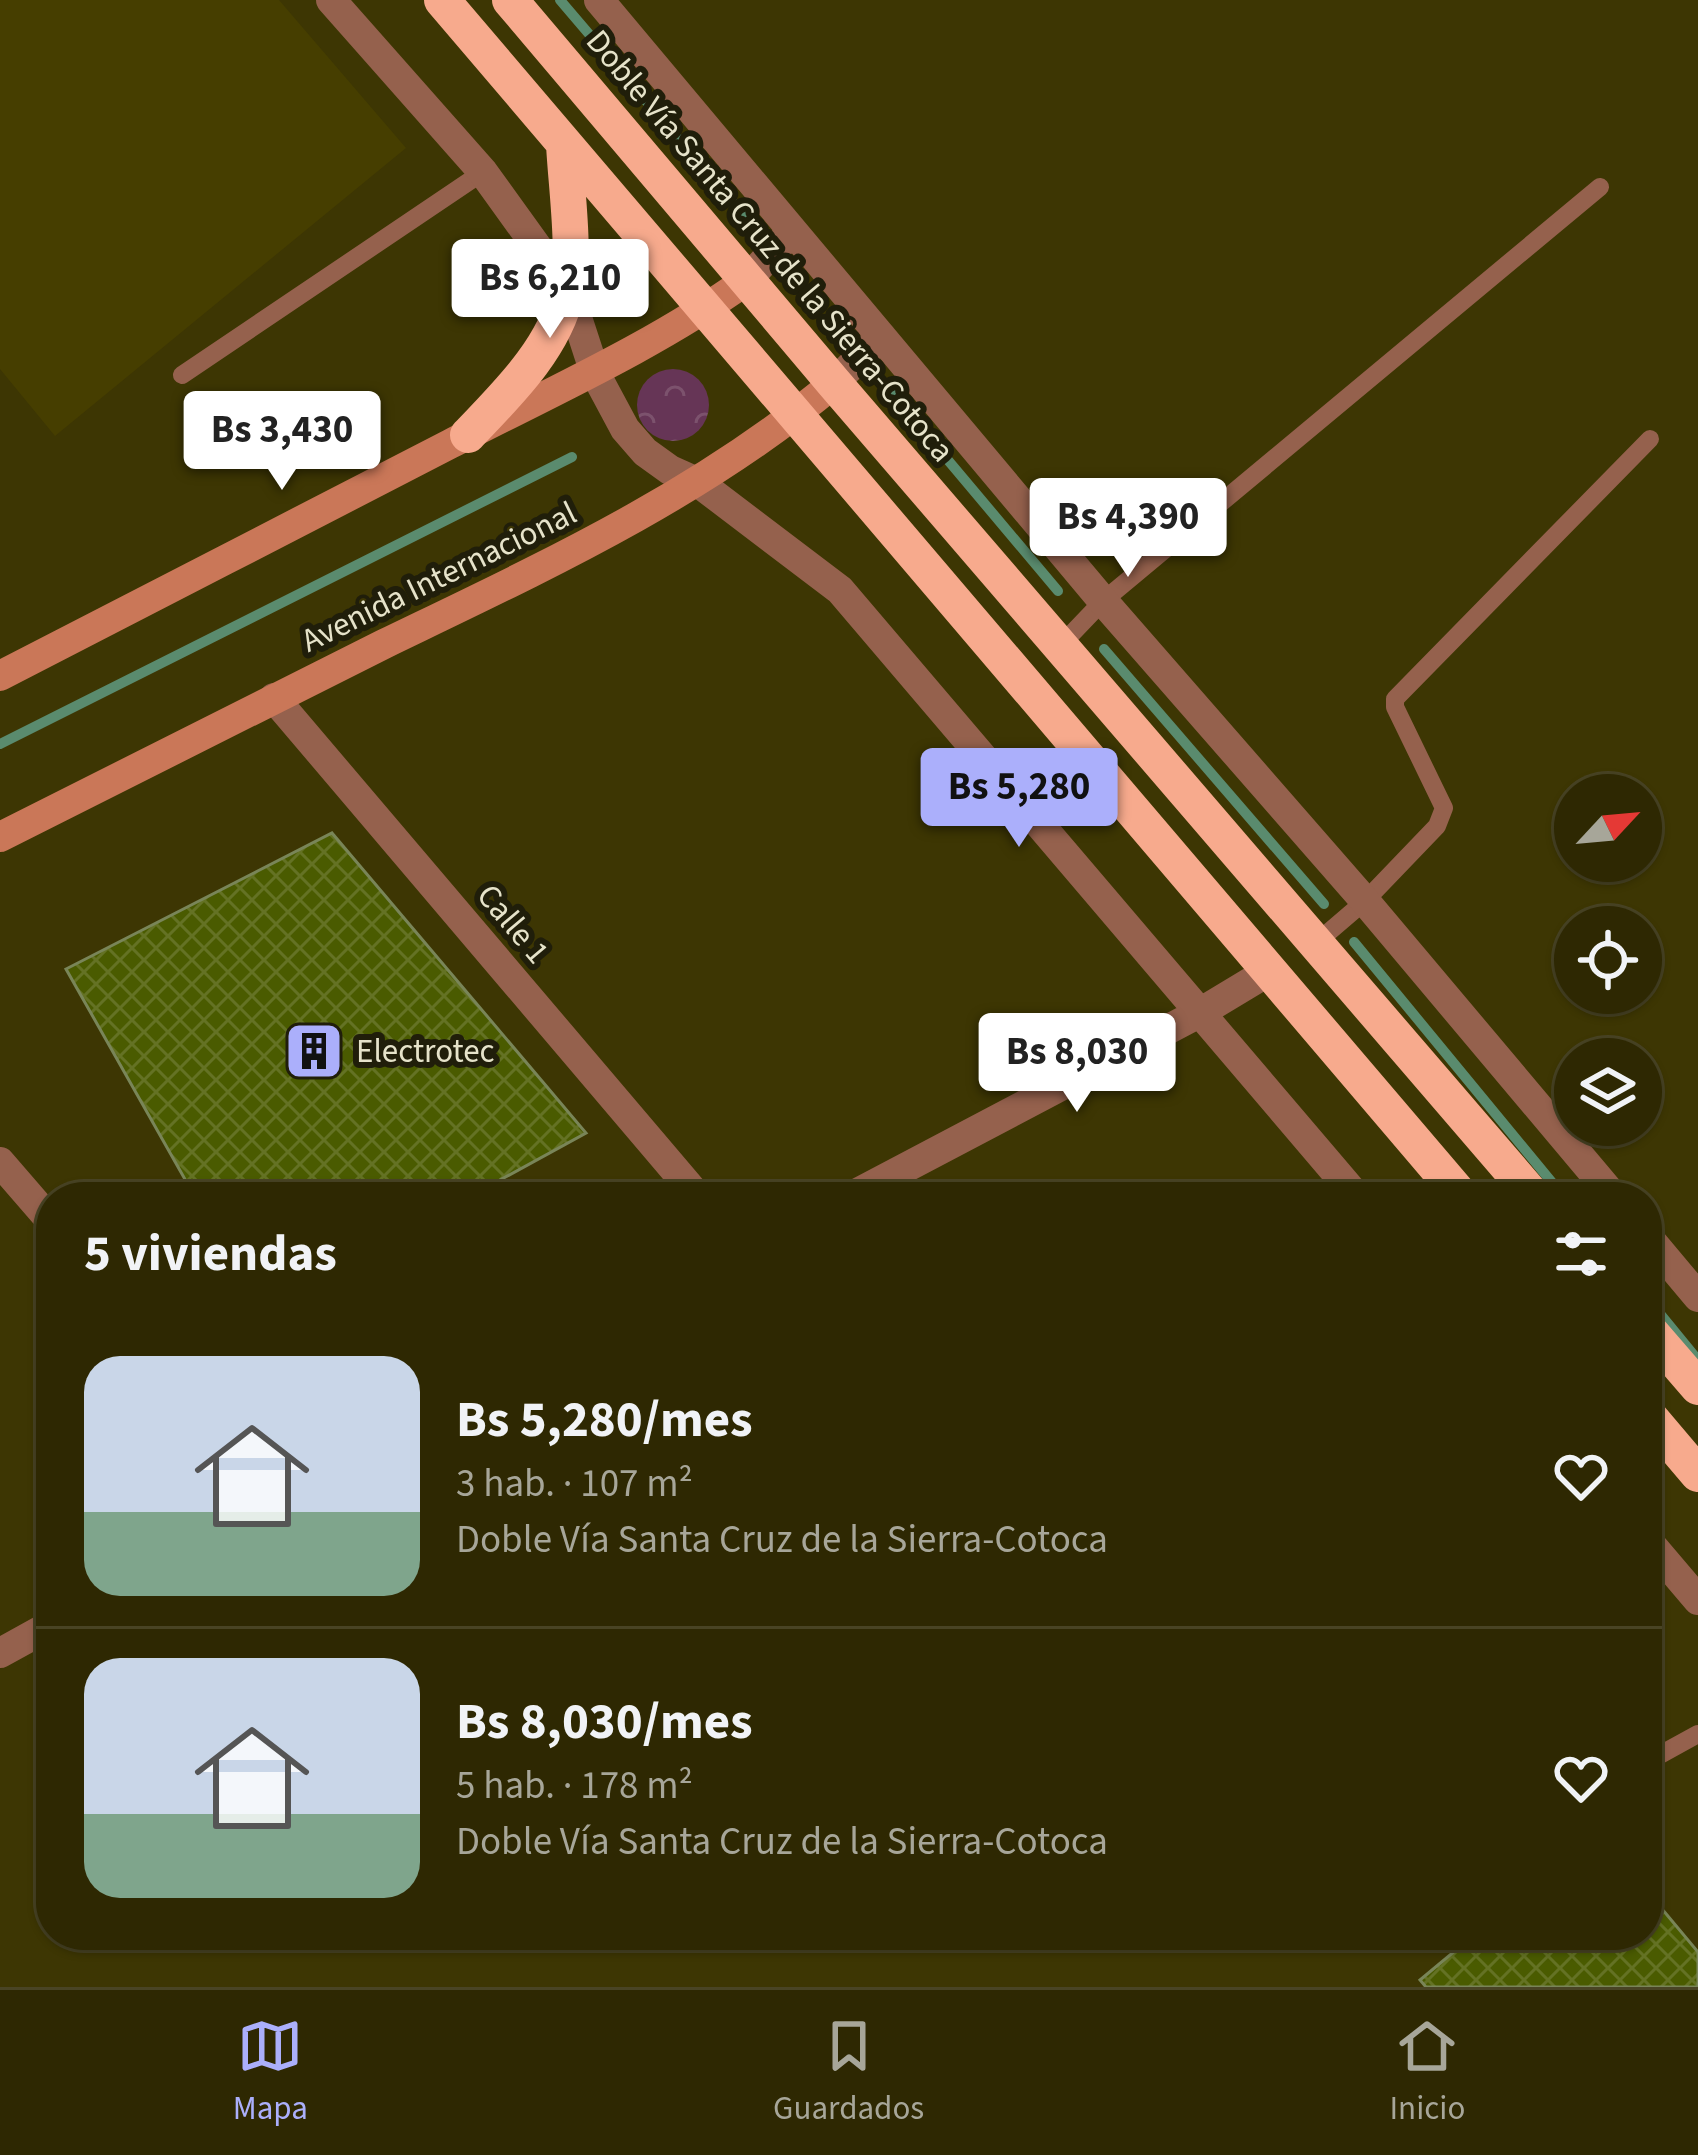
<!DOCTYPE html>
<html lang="es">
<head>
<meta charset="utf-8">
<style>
	body { margin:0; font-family:"Source Sans 3",sans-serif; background:#3a3411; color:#f1f3f6; height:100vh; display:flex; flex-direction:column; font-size:45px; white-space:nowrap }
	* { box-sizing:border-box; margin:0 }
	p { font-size:39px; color:#a7a699 }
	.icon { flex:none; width:66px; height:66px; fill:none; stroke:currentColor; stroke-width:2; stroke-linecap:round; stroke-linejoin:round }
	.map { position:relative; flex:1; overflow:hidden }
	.details { position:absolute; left:36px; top:1182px; width:1626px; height:768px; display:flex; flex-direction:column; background:#2e2802; border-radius:48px; box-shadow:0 3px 9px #0004,0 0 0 3px #494424 }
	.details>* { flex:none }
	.needle { width:78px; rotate:64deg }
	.tools { position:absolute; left:1554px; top:774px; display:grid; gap:24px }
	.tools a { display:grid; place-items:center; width:108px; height:108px; border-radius:50%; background:#2e2802; box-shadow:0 3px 9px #0004,0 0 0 3px #494424; font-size:60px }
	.price { position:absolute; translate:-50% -102px; padding:0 27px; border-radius:12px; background:#fff; color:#222; font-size:39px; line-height:78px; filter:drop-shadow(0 3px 6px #0008) }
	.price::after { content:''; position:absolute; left:50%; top:72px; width:36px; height:27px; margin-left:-18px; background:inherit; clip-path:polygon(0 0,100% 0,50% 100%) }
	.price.active { background:#abaffb; color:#111 }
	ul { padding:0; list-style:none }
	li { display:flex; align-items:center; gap:36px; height:300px; padding:0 48px }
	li+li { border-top:3px solid #494424 }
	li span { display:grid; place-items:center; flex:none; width:336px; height:240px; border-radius:36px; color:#555 }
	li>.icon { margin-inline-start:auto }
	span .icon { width:144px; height:144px; fill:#fffc; stroke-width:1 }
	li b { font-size:51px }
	h2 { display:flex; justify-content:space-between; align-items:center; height:144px; padding:0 48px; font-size:51px }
	.dock { display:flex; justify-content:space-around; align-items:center; height:168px; border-top:3px solid #494424; background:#2e2802; font-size:33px; color:#a7a699 }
	.dock a { display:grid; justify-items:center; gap:6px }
	.dock .active { color:#abaffb }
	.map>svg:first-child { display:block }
	.built { fill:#463e00 }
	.forest { fill:url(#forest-crowns) }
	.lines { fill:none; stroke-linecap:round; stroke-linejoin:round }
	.stream { stroke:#5a8b6e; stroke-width:10 }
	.building { fill:url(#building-cross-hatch); stroke:#798558; stroke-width:3 }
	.lane { stroke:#95614d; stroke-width:18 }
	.street { stroke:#95614d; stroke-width:30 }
	.secondary { stroke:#ca7758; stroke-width:30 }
	.highway { stroke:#f7aa8d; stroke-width:36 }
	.labels { text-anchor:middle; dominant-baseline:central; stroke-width:12; stroke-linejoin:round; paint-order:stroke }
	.street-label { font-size:33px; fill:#e6e3ca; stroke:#201e0a }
	.poi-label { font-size:33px; fill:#e6e3ca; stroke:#201e0a; text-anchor:start }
</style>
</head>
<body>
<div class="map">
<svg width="1698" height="1987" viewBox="0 0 1698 1987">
	<defs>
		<pattern id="forest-crowns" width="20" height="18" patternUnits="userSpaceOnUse" patternTransform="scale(3)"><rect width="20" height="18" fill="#663556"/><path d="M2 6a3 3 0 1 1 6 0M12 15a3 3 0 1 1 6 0" fill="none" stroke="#7c526d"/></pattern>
		<pattern id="building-cross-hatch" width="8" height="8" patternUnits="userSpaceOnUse" patternTransform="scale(3)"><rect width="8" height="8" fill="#4a5b00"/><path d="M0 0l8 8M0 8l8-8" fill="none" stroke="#647224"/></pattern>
	</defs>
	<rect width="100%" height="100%" fill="#3d3603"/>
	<path class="built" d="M0,0H279L406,148L55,436L0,369Z"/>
	<path class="forest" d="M637 405a36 36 0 1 1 72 0a36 36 0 1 1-72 0Z"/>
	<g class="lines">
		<path class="stream" d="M560,0L757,231
			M862,358L1058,591
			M1104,649L1324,904
			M0,744L572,457
			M1354,942L1564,1197
			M1647,1298L1698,1360"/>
	</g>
	<path class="building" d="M332,833L586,1133L469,1197H361L352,1185L329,1197H195L66,969Z
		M1647,1891L1698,1952V1987H1426L1420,1980L1474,1935H1647Z"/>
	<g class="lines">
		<path class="lane" d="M182,375L483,172
			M1060,646L1103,601L1600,187
			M1316,943L1365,901L1437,826L1444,808L1395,707V699L1650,439
			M1647,1762L1698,1734"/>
		<path class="street" d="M331,0L483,172L568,290L595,373L625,429L645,452L670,470L699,483L840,590L1357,1197
			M599,0L1103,601L1365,901L1614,1197
			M747,280L792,231
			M834,383L881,336
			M274,698L698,1197
			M0,1162L51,1221
			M850,1197L1201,1012L1269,971
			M1647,1236L1698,1297
			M1647,1540L1698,1600
			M0,1653L51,1625"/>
		<path class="secondary" d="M0,676C150,599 300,521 450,444C551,392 654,346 747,280
			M0,837C128,772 256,707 384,644C541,568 699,496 834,383"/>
		<path class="highway" d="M442,0L1462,1197
			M510,0L834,383L1534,1197
			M468,435C507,394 554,349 567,292C576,254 566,185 564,144
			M1647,1328L1698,1387
			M1647,1414L1698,1474"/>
	</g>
	<defs>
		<g id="building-square" transform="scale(3)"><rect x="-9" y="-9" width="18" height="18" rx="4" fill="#abaffb" stroke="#201e0a"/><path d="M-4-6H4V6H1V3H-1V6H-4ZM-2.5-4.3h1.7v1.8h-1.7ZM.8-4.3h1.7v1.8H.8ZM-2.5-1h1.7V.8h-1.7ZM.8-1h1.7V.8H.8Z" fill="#111"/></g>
	</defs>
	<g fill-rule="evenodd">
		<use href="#building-square" x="314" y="1051"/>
	</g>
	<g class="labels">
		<g class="street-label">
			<text transform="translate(770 246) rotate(50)">Doble Vía Santa Cruz de la Sierra-Cotoca</text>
			<text transform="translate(439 577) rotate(-26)">Avenida Internacional</text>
			<text transform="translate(513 924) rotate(50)">Calle 1</text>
		</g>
		<g class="poi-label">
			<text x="356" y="1051">Electrotec</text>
		</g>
	</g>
</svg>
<div class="tools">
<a><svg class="needle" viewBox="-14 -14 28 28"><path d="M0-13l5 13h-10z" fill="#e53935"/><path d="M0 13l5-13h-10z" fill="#a7a699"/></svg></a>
<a><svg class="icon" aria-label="locate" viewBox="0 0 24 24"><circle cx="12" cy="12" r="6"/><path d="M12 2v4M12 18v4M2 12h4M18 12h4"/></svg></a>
<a><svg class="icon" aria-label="layers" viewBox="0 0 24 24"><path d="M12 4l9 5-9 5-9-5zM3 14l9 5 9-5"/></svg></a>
</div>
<b class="price" style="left:550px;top:341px">Bs 6,210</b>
<b class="price" style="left:282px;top:493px">Bs 3,430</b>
<b class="price" style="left:1128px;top:580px">Bs 4,390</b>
<b class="price active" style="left:1019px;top:850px">Bs 5,280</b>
<b class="price" style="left:1077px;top:1115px">Bs 8,030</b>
<section class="details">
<h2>5 viviendas<svg class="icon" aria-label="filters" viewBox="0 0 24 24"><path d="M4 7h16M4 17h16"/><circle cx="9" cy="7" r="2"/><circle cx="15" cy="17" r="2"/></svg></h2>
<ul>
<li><span style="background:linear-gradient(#c9d6e8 65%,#7fa58c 0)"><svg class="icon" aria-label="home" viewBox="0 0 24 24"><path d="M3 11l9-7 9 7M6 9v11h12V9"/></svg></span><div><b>Bs 5,280/mes</b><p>3 hab. · 107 m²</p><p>Doble Vía Santa Cruz de la Sierra-Cotoca</p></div><svg class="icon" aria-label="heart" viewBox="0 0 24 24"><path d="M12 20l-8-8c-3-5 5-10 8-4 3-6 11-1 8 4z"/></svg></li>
<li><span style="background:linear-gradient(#c9d6e8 65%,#7fa58c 0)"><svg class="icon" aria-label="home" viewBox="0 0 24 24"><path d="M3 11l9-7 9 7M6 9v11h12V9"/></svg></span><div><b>Bs 8,030/mes</b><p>5 hab. · 178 m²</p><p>Doble Vía Santa Cruz de la Sierra-Cotoca</p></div><svg class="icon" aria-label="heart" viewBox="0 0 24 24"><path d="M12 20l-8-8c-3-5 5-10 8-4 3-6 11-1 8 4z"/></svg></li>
</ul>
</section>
</div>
<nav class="dock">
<a class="active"><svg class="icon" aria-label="map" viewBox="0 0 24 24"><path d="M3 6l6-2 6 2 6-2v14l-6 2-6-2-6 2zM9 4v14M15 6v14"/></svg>Mapa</a>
<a><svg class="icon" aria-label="saved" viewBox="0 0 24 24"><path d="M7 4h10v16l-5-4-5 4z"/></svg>Guardados</a>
<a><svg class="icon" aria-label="home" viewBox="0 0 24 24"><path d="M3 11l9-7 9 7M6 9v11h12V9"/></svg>Inicio</a>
</nav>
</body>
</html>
